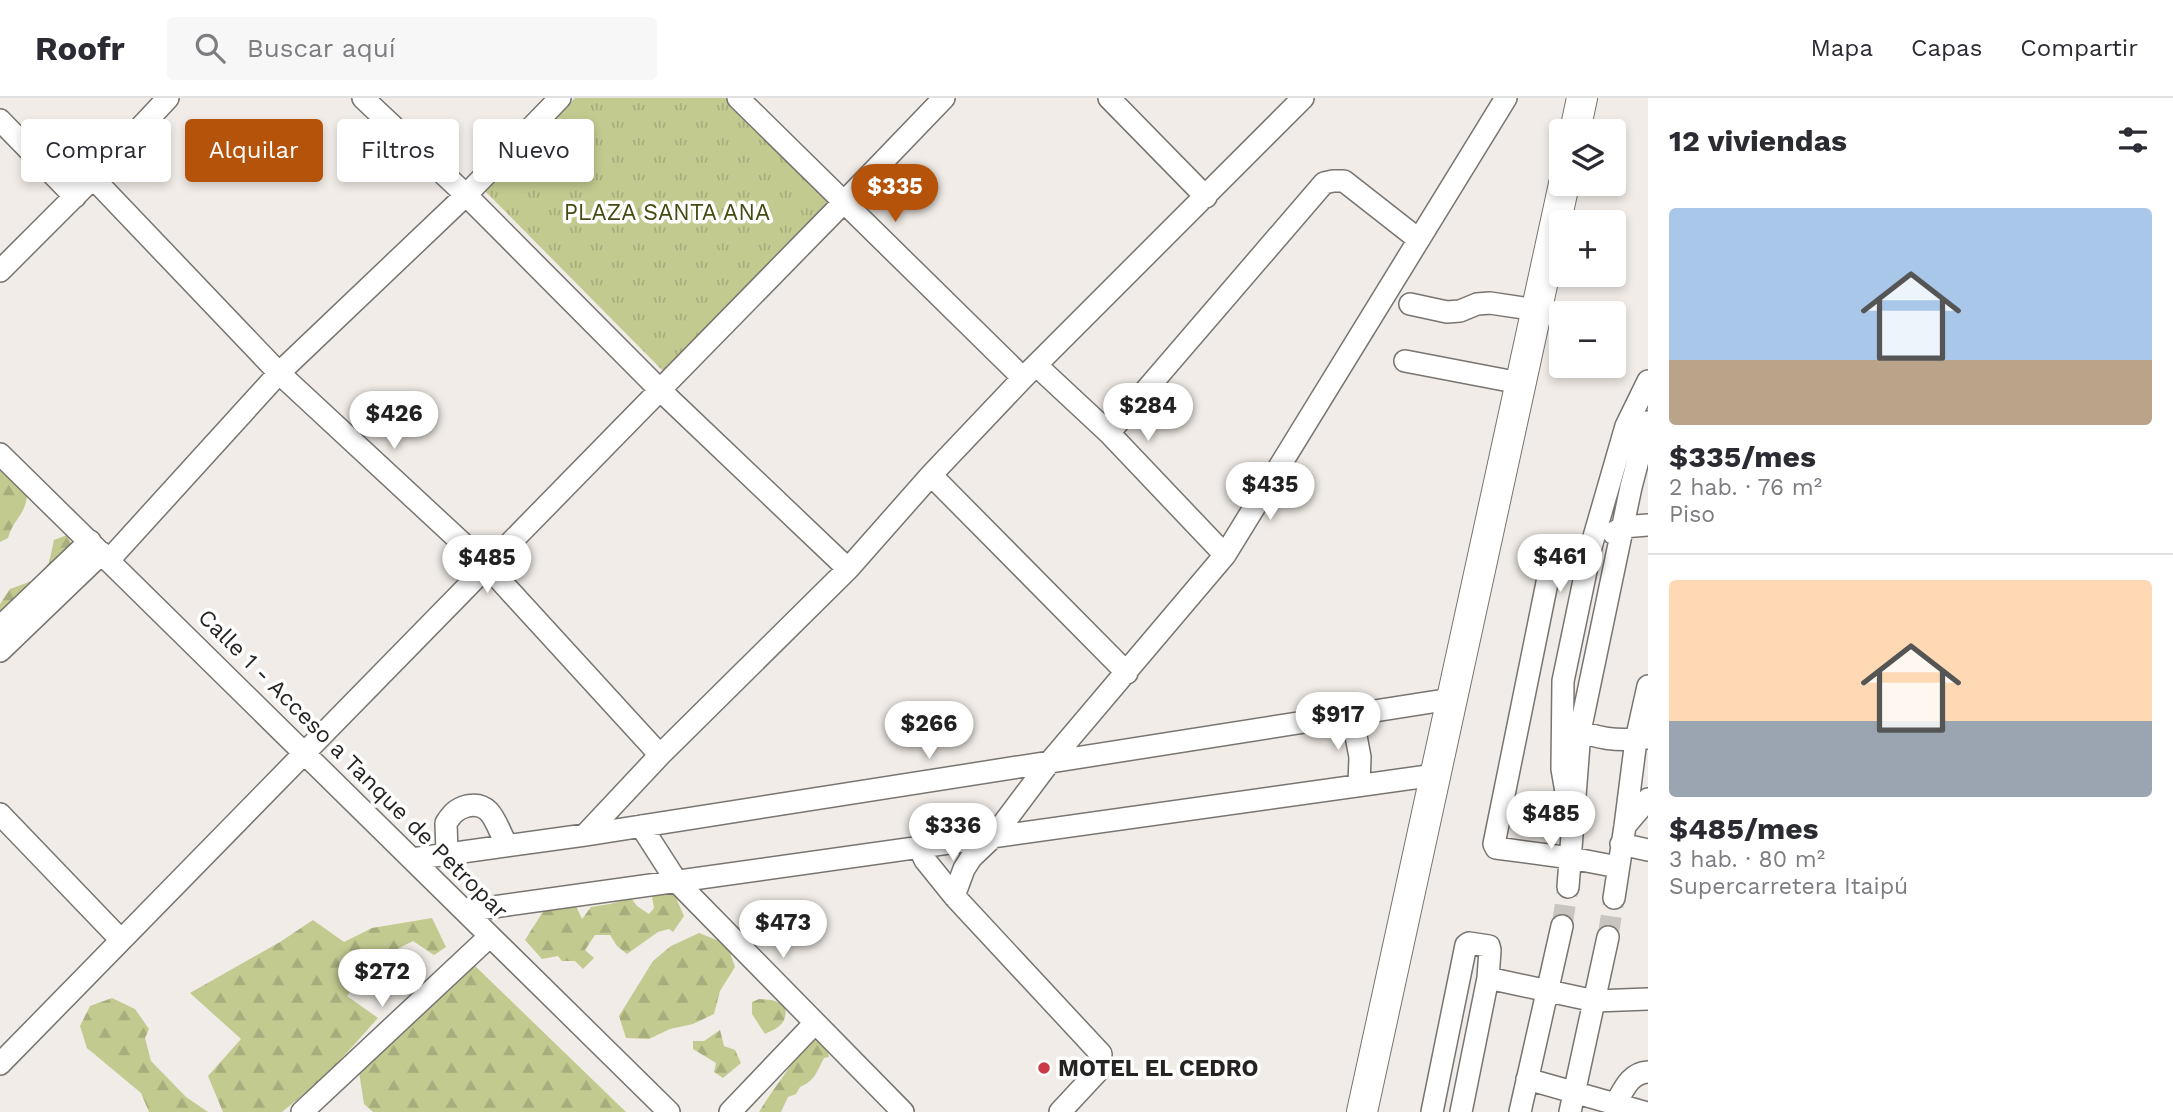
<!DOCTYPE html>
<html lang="es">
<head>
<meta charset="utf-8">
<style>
	body { margin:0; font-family:"Work Sans",sans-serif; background:#f7f7f7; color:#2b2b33; height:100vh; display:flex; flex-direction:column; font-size:26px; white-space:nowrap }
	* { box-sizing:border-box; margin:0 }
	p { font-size:23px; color:#7c7c81 }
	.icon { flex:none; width:38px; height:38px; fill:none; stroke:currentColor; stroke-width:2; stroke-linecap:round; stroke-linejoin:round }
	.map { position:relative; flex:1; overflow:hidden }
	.drawer { display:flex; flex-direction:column; background:#fff; width:525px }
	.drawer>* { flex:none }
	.hud { position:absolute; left:21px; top:21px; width:665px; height:63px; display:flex; gap:14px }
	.buttons { position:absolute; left:1549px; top:21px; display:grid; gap:14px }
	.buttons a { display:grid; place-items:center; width:77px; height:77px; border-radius:7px; background:#fff; box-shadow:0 4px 10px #0003; font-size:35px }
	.price { position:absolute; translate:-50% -60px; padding:0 16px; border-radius:24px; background:#fff; color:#222; font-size:23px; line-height:46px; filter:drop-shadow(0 2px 4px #0008) }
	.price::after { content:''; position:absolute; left:50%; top:42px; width:21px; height:16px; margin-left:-10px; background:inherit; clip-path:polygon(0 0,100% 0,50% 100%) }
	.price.on { background:#b45309; color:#fff }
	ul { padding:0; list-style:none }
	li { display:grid; align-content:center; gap:14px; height:371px; padding:0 21px }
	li+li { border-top:2px solid #e1e1e2 }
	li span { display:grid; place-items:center; height:217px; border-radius:7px; color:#555 }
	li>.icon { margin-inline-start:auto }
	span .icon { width:126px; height:126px; fill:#fffc; stroke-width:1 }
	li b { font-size:30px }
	h2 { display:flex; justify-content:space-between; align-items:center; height:84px; padding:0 21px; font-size:30px }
	.chip { padding:0 24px; border-radius:7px; background:#fff; box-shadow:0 4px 10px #0003; font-size:24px; line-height:63px }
	.chip.on { background:#b45309; color:#fff }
	header { display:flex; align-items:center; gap:42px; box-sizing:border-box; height:98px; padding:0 35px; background:#fff; border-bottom:2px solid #e1e1e2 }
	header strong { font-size:33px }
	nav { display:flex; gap:38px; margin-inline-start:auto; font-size:24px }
	.search { width:490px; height:63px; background:#f7f7f7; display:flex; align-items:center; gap:18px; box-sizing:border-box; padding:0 24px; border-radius:7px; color:#7c7c81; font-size:26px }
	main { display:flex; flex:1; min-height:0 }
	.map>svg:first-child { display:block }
	.forest { fill:url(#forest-firs) }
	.park { fill:url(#park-tufts) }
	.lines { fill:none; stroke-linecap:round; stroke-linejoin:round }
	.minor-tunnel { stroke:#c8c4c0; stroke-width:21; stroke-dasharray:21 10; stroke-linecap:butt }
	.minor-casing { stroke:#787470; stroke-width:24 }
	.highway-casing { stroke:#787470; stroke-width:32 }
	.minor { stroke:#fff; stroke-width:21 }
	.highway { stroke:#fff; stroke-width:30 }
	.poi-dot { fill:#ca3a48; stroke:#fff; stroke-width:2.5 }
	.labels { text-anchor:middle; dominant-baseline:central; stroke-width:7; stroke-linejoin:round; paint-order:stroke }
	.park-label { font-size:23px; fill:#464b12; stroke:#fff }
	.street-label { font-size:23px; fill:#262423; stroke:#fff }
	.poi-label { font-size:23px; font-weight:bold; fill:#262423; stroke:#fff; text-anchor:start }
</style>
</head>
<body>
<header>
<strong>Roofr</strong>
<div class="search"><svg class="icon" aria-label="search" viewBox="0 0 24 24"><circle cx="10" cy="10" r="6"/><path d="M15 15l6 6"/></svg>Buscar aquí</div>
<nav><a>Mapa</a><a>Capas</a><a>Compartir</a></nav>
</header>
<main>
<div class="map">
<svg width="1648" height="1014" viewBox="0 0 1648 1014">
	<defs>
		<pattern id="forest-firs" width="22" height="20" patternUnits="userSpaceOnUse" patternTransform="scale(1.75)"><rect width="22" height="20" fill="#c3ca90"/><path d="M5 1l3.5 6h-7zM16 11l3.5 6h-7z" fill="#a7ad7c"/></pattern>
		<pattern id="park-tufts" width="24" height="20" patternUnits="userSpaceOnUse" patternTransform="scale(1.75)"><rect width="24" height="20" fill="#c3ca90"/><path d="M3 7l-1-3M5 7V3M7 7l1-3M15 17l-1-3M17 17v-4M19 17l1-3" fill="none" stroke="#a7ad7c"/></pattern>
	</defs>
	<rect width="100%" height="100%" fill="#f1ece7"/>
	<path class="forest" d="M0,369L27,398C25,417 13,422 8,440L0,444Z
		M67,437L77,457L0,542V506L10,491L32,483L49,465L54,442Z
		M658,791L673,793L684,818L673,834L669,831L658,834L627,856L617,848L610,837H595L585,852L594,860L583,871L575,863H562L558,858L542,861L525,842L544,812L576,808L582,821L591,809L610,806L631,800L637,808L649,816L654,810L652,799Z
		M432,820L446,849L434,857L413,843L372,864L347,898L378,920L326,978L282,1014H223L208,978L241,941L190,895L280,844L313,822L344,844L372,830Z
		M699,835L727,846L735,869L720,893L714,916L693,926L670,931L649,941L626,940L619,918L653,863L671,848Z
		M473,866L626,1014H373L364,1006L359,974Z
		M112,900L135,911L149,931L145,940L151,963L186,999L208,1014H149L141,995L87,950L80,928L90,908Z
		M759,901L772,902L785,907C788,925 780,929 765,936L752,916V904Z
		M720,932L724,948L735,952L741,965L723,980L714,974L716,965L693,951V943H704Z
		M816,941L827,949L829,959L824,960C817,973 815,983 800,989L796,996L788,999L781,1014H759C773,990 792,970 803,944Z"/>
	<path class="park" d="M575,0H725L833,106L667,277L485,93Z"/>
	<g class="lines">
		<path class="minor-tunnel" d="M1562,828L1568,789
			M1608,839L1614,800"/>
		<g class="minor-casing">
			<path id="minor" d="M363,0L466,97L660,292L848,471
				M738,0L1023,280
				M1109,0L1206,99
				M0,22L75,99
				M93,80L279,275L487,468L660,657
				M0,173L93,80L168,0
				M1410,206L1447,214L1460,213L1477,206L1490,205L1536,212
				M1405,263L1520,285
				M1036,267L1109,335L1225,457
				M1109,335L1324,85L1333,83H1344L1418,141
				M0,356L669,1014
				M931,377L1127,575
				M1613,435L1623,429L1648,427
				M109,462L279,275L466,97L560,0
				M1550,470L1494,746L1496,750L1571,760L1618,769
				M0,529L90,443
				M0,553L102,455
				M1352,617L1360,659L1359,687
				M1569,628C1596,641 1617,644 1647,640
				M1566,694L1562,671L1563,583L1591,449L1626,328L1648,283
				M0,716L121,842
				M641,728L677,784L903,1014
				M1625,728L1648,701
				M585,737L660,657L848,471L931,377L1023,280L1303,0
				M1621,746L1648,752
				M919,749L925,762L954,798L1101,956L1099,972L1060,1014
				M447,755L446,725C452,716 456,711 467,708C493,702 496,729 507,747
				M412,761L585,737L1451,601
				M1568,789L1580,633L1631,389L1648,324
				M954,798L964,771L971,760L994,738L1048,666L1225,457L1506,0
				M1614,800L1625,728L1636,642L1648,588
				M465,813L1435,677
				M1488,880L1595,903L1648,901
				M0,966L843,105L944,0
				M1527,981L1644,1014
				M1616,1005C1624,991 1630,975 1648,974
				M302,1014L490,838
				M730,1014L815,925
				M1432,1014L1466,847L1469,845L1489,848L1490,852L1488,880L1461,1014
				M1520,1014L1562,828
				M1570,1014L1608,839"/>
		</g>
		<g class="highway-casing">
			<path id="highway" d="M1575,33L1582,0
				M1362,1014L1564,86"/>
		</g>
		<use href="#minor" class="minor"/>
		<use href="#highway" class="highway"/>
	</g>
	<circle class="poi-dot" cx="1044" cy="970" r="7"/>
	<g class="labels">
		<g class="park-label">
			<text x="667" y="114">PLAZA SANTA ANA</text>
		</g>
		<g class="street-label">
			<text transform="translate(353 666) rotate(45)">Calle 1 - Acceso a Tanque de Petropar</text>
		</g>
		<g class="poi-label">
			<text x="1058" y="970">MOTEL EL CEDRO</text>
		</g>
	</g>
</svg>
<div class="buttons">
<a><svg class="icon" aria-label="layers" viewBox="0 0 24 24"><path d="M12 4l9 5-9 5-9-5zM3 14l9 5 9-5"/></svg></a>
<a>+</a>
<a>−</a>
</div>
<b class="price on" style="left:895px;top:126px">$335</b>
<b class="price" style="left:1148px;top:345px">$284</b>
<b class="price" style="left:394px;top:353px">$426</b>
<b class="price" style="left:1270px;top:424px">$435</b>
<b class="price" style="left:1560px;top:496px">$461</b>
<b class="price" style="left:487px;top:497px">$485</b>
<b class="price" style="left:1338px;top:654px">$917</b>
<b class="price" style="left:929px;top:663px">$266</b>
<b class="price" style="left:1551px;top:753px">$485</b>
<b class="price" style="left:953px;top:765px">$336</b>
<b class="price" style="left:783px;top:862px">$473</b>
<b class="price" style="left:382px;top:911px">$272</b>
<div class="hud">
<a class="chip">Comprar</a>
<a class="chip on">Alquilar</a>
<a class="chip">Filtros</a>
<a class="chip">Nuevo</a>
</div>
</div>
<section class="drawer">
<h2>12 viviendas<svg class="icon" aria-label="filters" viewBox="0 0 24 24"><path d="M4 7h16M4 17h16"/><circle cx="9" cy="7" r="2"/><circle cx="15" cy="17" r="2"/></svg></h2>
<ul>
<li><span style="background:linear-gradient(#a9c7e8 70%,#b9a48a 0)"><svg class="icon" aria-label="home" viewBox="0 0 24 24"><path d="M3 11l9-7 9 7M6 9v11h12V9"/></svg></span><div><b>$335/mes</b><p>2 hab. · 76 m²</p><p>Piso</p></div></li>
<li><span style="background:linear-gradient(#ffd9b3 65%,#9aa5b1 0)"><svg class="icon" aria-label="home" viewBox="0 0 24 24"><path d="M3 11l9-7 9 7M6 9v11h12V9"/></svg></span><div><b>$485/mes</b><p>3 hab. · 80 m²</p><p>Supercarretera Itaipú</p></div></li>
</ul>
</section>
</main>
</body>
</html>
